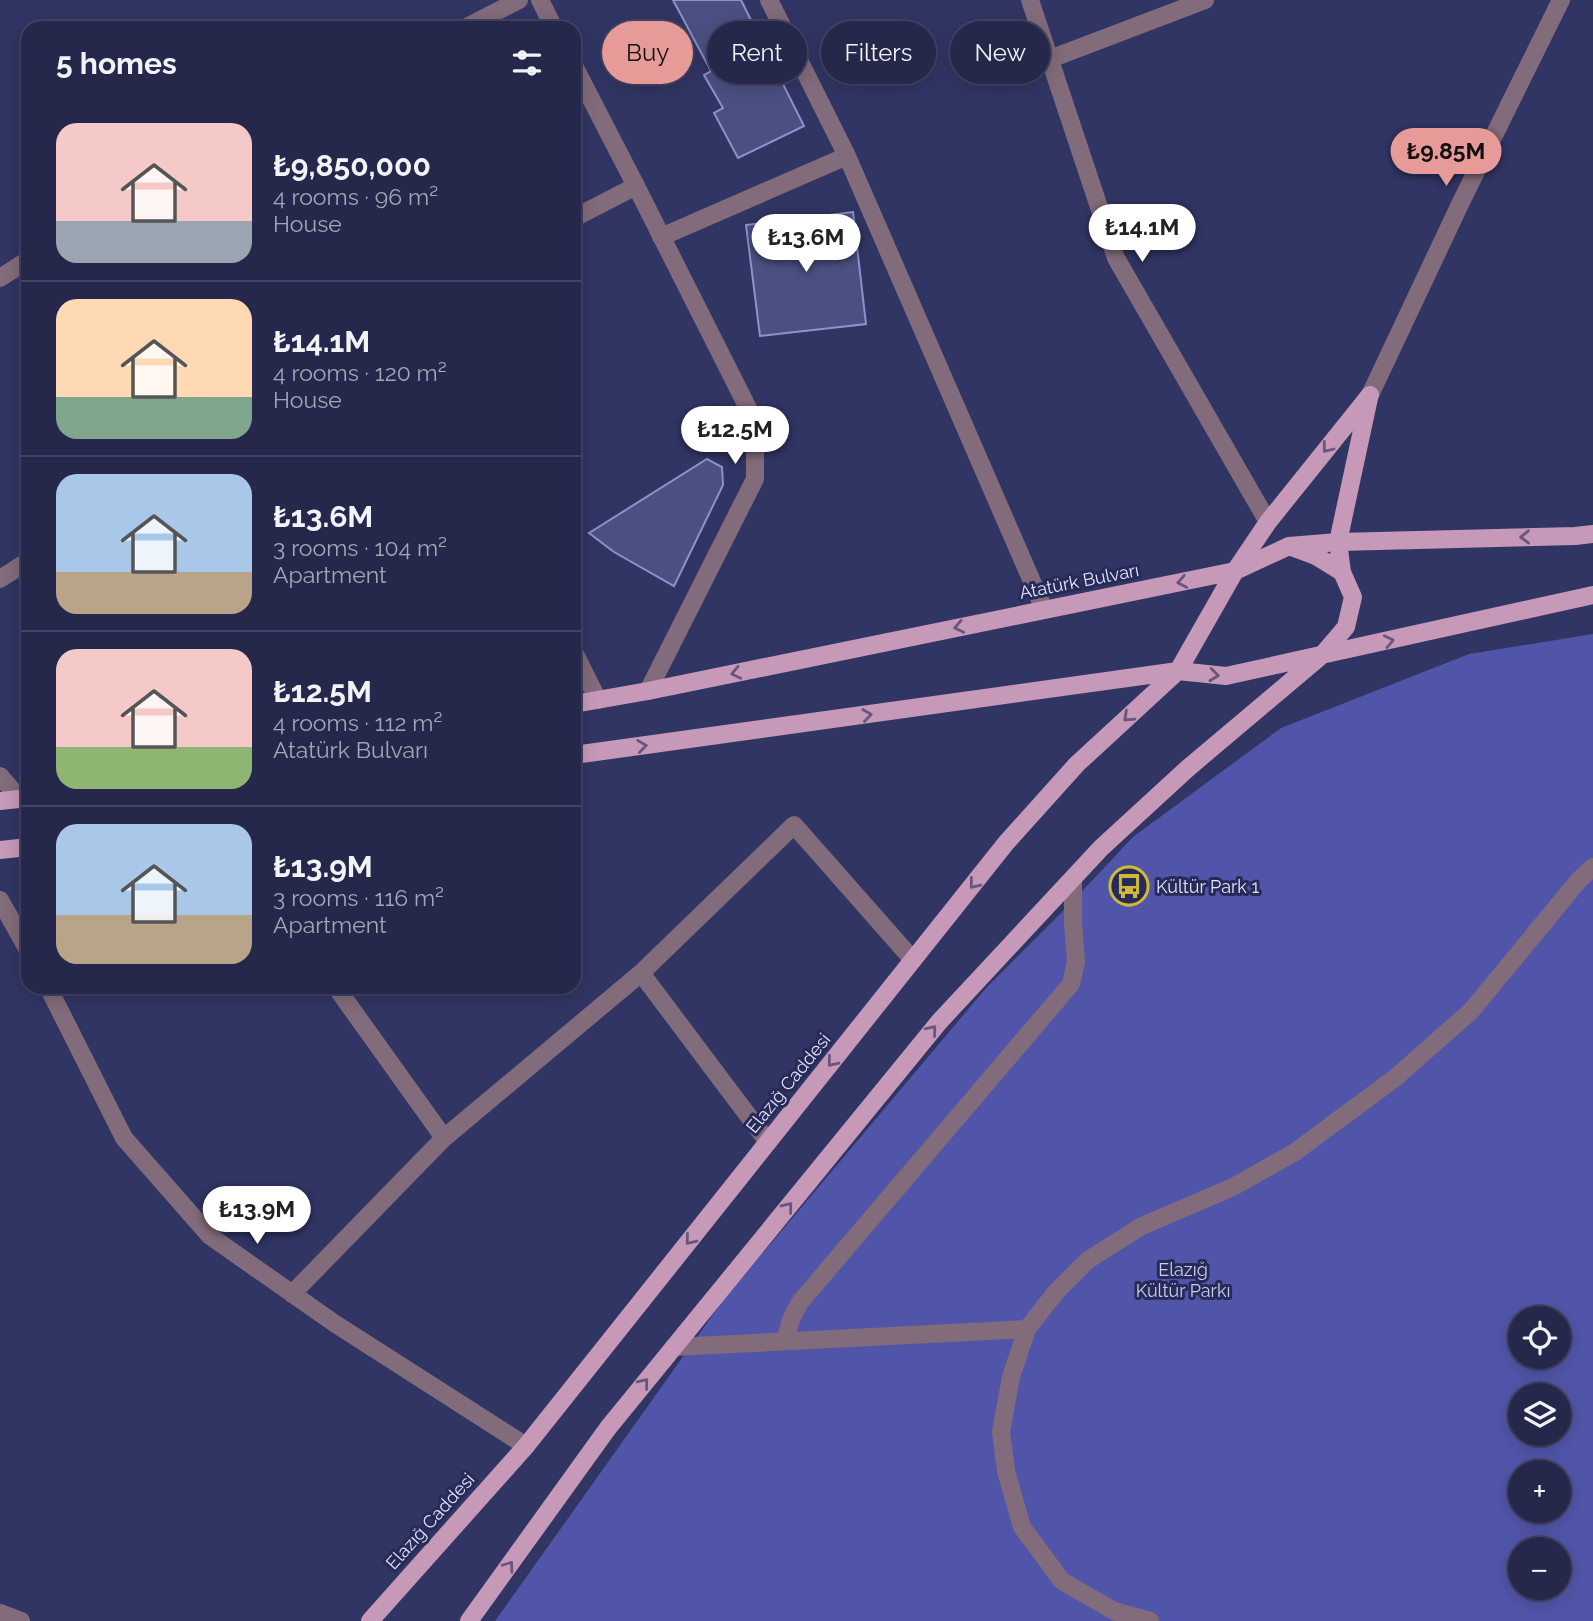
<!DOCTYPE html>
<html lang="en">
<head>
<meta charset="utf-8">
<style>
	body { margin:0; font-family:Raleway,sans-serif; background:#313455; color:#f1f3f6; height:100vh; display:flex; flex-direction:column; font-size:26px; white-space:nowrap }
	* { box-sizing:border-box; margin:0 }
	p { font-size:23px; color:#a3a6b5 }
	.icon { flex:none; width:38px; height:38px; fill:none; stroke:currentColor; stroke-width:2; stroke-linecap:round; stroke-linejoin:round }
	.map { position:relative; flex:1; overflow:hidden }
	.sheet { position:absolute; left:21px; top:21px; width:560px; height:973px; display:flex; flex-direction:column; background:#25284b; border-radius:21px; box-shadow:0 4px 18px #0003,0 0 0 2px #424463 }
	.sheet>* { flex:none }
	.guide { position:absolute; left:602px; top:21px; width:665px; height:63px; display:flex; gap:14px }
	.controls { position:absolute; left:1508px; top:1306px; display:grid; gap:14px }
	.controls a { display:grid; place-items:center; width:63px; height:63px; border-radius:50%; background:#25284b; box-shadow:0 4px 18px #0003,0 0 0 2px #424463; font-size:35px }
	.price { position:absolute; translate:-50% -60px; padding:0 16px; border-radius:24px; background:#fff; color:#222; font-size:23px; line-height:46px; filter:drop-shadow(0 2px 4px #0008) }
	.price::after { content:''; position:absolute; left:50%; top:42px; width:21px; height:16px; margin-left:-10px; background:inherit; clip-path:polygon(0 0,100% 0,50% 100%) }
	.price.current { background:#e69b98; color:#111 }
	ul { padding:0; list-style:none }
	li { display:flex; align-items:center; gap:21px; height:175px; padding:0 35px }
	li+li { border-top:2px solid #424463 }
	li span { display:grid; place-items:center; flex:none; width:196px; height:140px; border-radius:21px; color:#555 }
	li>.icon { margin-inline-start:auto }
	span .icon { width:84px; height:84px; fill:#fffc; stroke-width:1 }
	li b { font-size:30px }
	h2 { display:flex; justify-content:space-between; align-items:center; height:84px; padding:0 35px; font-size:30px }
	.pill { padding:0 24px; border-radius:32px; background:#25284b; box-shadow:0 4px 18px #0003,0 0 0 2px #424463; font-size:24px; line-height:63px }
	.pill.current { background:#e69b98; color:#111 }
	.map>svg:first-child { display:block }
	.park { fill:#5155a9; fill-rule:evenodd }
	.building { fill:#4b5082; stroke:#8b93ca; stroke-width:2 }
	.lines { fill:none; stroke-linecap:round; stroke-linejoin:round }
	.minor { stroke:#826b7a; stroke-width:18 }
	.major { stroke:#c799b8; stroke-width:18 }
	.oneway { stroke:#68567f }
	.labels { text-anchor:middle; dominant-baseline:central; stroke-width:6; stroke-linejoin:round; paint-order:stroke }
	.street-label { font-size:18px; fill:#e1e5fd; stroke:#282a59 }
	.poi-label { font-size:18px; fill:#e1e5fd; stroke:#282a59; text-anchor:start }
	.park-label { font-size:18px; fill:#c9ceea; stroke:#282a59 }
</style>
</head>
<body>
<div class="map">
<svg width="1593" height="1621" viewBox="0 0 1593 1621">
	<rect width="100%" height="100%" fill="#313564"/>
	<path class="park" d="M1593,634V1621H495L724,1299L987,987L1070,904L1133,837L1281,728L1469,654ZM1521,1318H1559V1356H1521ZM1521,1395H1559V1433H1521ZM1521,1472H1559V1510H1521ZM1521,1549H1559V1587H1521Z"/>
	<path class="building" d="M673,0H741L804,126L738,158L714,113L723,108L704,75L711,71Z
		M853,212L866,324L760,336L746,225Z
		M707,459L722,467L723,485L674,586L614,552L589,533Z"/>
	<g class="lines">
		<path class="minor" d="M540,0L554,28
			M769,0L847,156L1044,609
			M1030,0L1116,258L1268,522
			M465,28L519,0
			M1050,59L1205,0
			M574,66L636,186
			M574,218L636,186L755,422V479L648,691
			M661,237L847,156
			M0,278L28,260
			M1370,395L1462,200L1561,0
			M0,579L28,561
			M574,652L598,700
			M0,776L20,799
			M0,900L28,950
			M641,973L794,825L913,960
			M48,987L124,1138L210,1236L334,1323L526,1446
			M336,987L444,1138
			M292,1294L444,1138L641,973L768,1142
			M786,1341C788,1325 792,1314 801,1301L1071,984L1076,962L1073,923V879
			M674,1347L1027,1329
			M0,1613L21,1621
			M1150,1621L1114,1611L1062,1581L1022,1527L1006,1471L1001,1432L1011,1377L1027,1329L1055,1293L1088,1260L1142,1226L1233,1187L1295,1152L1395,1078L1471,1011L1579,880L1593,867"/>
		<path class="major" d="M1342,572L1338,542L1369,398
			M574,704L648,691L1235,571L1289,546L1338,542L1575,536L1593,534
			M574,755L1178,671L1226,676L1593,595
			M0,801L28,798
			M0,850L28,847
			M370,1621L526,1446L1006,843L1077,764L1178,671L1235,571L1268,522L1370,395
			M469,1621L608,1428L939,1022L1101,848L1187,769L1322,655L1346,627L1353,597L1342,572L1316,556L1289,546"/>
	</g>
	<defs><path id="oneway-chevron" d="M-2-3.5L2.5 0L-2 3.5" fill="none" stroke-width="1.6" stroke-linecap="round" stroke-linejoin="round" transform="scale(1.75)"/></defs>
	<g class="oneway">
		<use href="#oneway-chevron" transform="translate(1327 448) rotate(128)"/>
		<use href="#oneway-chevron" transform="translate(1525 537) rotate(179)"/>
		<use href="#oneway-chevron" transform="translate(1182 582) rotate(169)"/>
		<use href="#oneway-chevron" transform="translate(959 627) rotate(168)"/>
		<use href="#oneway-chevron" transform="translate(1389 641) rotate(-12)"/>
		<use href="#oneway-chevron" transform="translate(736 673) rotate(168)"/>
		<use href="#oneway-chevron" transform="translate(1214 675) rotate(6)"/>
		<use href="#oneway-chevron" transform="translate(867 715) rotate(-8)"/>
		<use href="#oneway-chevron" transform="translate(1128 717) rotate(137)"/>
		<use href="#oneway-chevron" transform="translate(642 746) rotate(-8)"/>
		<use href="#oneway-chevron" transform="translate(974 884) rotate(129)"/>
		<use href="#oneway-chevron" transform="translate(932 1030) rotate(-51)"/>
		<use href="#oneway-chevron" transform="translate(832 1062) rotate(129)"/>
		<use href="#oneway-chevron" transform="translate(788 1207) rotate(-51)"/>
		<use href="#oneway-chevron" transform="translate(690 1240) rotate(129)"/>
		<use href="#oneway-chevron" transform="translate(644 1383) rotate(-51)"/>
		<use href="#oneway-chevron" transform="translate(509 1566) rotate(-54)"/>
	</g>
	<defs>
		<g id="bus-ring" transform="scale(2.0125)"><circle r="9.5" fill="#282a59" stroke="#d0b837" stroke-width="1.5"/><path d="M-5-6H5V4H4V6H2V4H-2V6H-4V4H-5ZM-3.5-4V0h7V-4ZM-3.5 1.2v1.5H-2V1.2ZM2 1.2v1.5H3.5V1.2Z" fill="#d0b837"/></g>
	</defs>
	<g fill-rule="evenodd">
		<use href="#bus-ring" x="1129" y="886"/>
	</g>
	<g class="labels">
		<g class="street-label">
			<text transform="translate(1079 581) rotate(-11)">Atatürk Bulvarı</text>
			<text transform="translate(788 1083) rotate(-51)">Elazığ Caddesi</text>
			<text transform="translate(430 1521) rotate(-48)">Elazığ Caddesi</text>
		</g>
		<g class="poi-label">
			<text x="1156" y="886">Kültür Park 1</text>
		</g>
		<g class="park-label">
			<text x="1183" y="1269">Elazığ<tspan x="1183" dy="21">Kültür Parkı</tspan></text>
		</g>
	</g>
</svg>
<div class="controls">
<a><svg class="icon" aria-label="locate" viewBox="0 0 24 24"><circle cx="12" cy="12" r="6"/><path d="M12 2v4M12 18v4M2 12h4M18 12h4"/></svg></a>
<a><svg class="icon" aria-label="layers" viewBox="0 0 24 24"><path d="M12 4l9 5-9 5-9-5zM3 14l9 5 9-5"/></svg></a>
<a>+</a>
<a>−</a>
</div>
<b class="price current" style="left:1446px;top:188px">₺9.85M</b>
<b class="price" style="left:1142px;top:264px">₺14.1M</b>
<b class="price" style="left:806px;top:274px">₺13.6M</b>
<b class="price" style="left:735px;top:466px">₺12.5M</b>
<b class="price" style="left:257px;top:1246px">₺13.9M</b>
<div class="guide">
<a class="pill current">Buy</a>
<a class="pill">Rent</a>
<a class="pill">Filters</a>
<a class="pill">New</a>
</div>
<section class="sheet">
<h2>5 homes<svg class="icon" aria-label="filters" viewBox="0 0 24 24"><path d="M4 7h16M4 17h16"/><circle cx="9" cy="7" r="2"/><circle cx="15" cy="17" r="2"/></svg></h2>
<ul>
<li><span style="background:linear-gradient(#f6c9c9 70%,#9aa5b1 0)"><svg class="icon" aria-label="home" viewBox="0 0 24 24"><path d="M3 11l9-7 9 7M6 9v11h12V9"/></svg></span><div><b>₺9,850,000</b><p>4 rooms · 96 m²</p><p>House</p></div></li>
<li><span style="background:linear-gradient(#ffd9b3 70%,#7fa58c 0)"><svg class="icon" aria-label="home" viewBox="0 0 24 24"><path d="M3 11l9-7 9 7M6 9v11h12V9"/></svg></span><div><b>₺14.1M</b><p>4 rooms · 120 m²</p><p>House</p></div></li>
<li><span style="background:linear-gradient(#a9c7e8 70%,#b9a48a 0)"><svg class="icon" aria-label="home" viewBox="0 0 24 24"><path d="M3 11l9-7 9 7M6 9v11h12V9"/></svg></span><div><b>₺13.6M</b><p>3 rooms · 104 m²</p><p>Apartment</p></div></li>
<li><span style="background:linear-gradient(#f6c9c9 70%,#8fb573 0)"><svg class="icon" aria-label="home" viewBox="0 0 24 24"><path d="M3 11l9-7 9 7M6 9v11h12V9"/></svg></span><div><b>₺12.5M</b><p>4 rooms · 112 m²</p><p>Atatürk Bulvarı</p></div></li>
<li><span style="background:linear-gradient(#a9c7e8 65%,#b9a48a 0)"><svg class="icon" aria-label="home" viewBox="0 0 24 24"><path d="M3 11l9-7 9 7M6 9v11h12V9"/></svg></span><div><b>₺13.9M</b><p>3 rooms · 116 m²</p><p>Apartment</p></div></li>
</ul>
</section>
</div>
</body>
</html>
